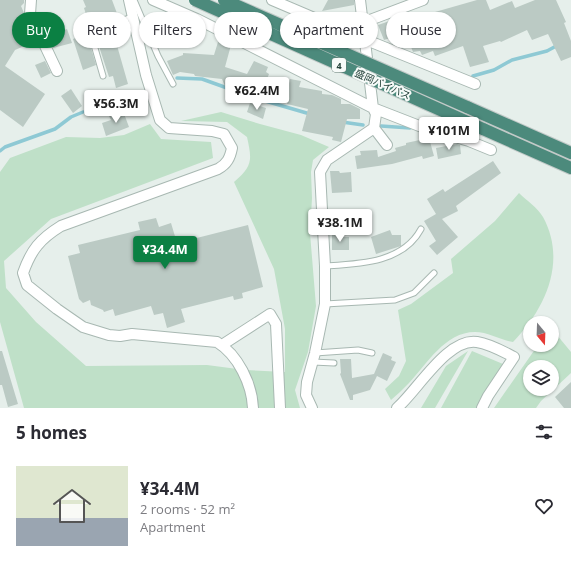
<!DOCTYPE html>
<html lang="en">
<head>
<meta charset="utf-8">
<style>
	body { margin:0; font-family:"Open Sans","Noto Sans JP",sans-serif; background:#f2f2f3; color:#2b2b33; height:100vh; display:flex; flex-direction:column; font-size:15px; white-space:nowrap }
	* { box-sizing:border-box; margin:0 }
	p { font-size:13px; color:#7c7c81 }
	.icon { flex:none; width:22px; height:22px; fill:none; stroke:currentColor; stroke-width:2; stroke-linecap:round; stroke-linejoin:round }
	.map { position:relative; height:408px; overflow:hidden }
	.drawer { display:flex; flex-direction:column; background:#fff; flex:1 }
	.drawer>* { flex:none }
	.banner { position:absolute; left:12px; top:12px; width:547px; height:36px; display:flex; gap:8px }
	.needle { width:26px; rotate:161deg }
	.controls { position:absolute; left:523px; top:316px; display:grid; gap:8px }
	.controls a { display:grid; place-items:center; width:36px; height:36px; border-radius:50%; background:#fff; box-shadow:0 1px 3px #0004; font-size:20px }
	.price { position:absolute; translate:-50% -34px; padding:0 9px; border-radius:4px; background:#fff; color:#222; font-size:13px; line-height:26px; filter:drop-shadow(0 1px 2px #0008) }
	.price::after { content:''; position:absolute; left:50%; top:24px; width:12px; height:9px; margin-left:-6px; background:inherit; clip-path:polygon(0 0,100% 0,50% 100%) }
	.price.on { background:#0b8043; color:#fff }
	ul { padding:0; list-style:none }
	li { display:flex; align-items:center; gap:12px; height:100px; padding:0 16px }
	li+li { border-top:1px solid #e1e1e2 }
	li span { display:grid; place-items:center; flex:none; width:112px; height:80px; border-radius:0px; color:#555 }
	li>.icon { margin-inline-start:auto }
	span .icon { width:48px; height:48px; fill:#fffc; stroke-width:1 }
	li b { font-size:17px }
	h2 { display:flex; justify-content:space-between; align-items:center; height:48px; padding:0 16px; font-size:17px }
	.chip { padding:0 14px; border-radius:18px; background:#fff; box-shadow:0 1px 3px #0004; font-size:14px; line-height:36px }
	.chip.on { background:#0b8043; color:#fff }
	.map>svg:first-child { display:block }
	.green { fill:#bfe0c8; fill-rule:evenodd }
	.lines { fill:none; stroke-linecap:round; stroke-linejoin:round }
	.stream { stroke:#8ec9d4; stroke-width:3.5 }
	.building { fill:#bbcac4 }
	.service-casing { stroke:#a8b8b2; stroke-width:7 }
	.minor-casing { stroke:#a8b8b2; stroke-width:12 }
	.trunk-casing { stroke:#c2cac8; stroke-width:14 }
	.service { stroke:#fff; stroke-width:5 }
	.minor { stroke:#fff; stroke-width:10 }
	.trunk { stroke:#4c8a7c; stroke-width:12 }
	.trunk-bridge-casing { stroke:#c2cac8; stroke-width:14; stroke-linecap:butt }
	.trunk-bridge { stroke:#4c8a7c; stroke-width:12 }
	.labels { text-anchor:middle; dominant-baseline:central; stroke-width:4; stroke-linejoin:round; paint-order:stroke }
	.shield { fill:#f7fbf9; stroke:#637a73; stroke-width:1 }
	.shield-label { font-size:9px; font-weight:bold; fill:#24423a }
	.street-label { font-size:10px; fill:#24423a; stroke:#f7fbf9 }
</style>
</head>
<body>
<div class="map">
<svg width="571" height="408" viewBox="0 0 571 408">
	<rect width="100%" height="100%" fill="#e6efeb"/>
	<path class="green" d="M221,112L260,124L301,135L329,147L313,160L311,172L312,198L310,233L316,306L308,352L295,390L300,408H24L0,322V172L10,158L66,137L100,138L124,135L150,124L161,139L211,142L213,158L51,219L4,261L6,288L36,322L86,366L207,365L245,370L285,372V329L274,269L234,182C253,166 252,160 247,137L227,122L181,121Z
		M519,193C526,200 538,208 543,217C567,261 546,308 513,342C500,340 488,332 475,332C445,332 427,364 409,383C403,389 397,395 391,400L385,389L399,376L406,361L398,310L411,304L453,273L451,259L495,221Z
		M552,329L571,352V373L541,401L536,408H494L538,345H552ZM530,367H552V389H530Z
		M468,351L435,408H421L446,366Z
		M472,351L503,364L480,399L477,408H441Z"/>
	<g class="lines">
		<path class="stream" d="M473,76L494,70L512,60L547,51L558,45
			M177,78L202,79L255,98L310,114
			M342,122L363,125
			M381,126L410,128
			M0,151L5,147L55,129L71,117L83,112"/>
	</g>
	<path class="building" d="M0,0H24V3L21,6L36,41L15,50L5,66L45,94L23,127L0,110Z
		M83,0H112L118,16L90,27L84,8L86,7Z
		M328,0H354V5L322,11Z
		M477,0H486L490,10L512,1L515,8L535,0H556L566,22L564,23L571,41V57L561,61L548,34L532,40L527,30L501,42L500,41L483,46L489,62L470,67L463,46L435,56L433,51L422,55L420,51L413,52L409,42L396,45L392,43L390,38L384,40L378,25L401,17L402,20L414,16V18Z
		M59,26L60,32L67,29L72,43L53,48L47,31Z
		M112,28L128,84L116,88L113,76L109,77L95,34Z
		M87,34L96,65L83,70L73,39Z
		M218,42L231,45L225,67L247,74L254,61L268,67L266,72L269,74L267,79L288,87L290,79L301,81L299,87L322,91V94L332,95L341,99V104H350L360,109V119H347L341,142L332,140L333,137L302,131L308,109L287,104L288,100L281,99L282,95L259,86L257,93L230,80L227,91L222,79L195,76L194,74L180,72L173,75L167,61L183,55V53L214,55Z
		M45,61L51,73L41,78L35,65Z
		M71,89L82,106L73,113L61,96Z
		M250,103L266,108L263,119L247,112Z
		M123,111L129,127L106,136L102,123L111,120L109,116Z
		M429,138L434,156L423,159L422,156L392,164L357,169L355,156L361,155L360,151L377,150L378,157L396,151L395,148L406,145V143Z
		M457,144L460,145L461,154L438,159L436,148Z
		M493,161L501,173L456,206L458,211L442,219L458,237L437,255L429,246L436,241L424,221L436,214L427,199L443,189L445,192Z
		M330,171H339L340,173L351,172L352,192L332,193Z
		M156,218L159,227L171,223L177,243L248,225L263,287L242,293L243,298L234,300L233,296L181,309L185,322L167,328L163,313L154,315L151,306L115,316L113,309L104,312L103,310L91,305L90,300L83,303L79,299L68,256L80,253L78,245L140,230L138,222Z
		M390,230L392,235H401V246L376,254L371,237Z
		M341,234V237H349V250H332V235Z
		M0,351H2L18,404L8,407L2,385H0Z
		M383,353L392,357L391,360L396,362L387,381L377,376L370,390L353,395V400H350L340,374L341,373L340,359H351L352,378L374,374Z
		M571,382V408H564L555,397Z"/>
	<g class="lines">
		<g class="service-casing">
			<path id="service" d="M134,0L158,56L173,84
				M103,76L90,31L132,17
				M325,266C359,264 403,263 421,229
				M325,304L395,300L414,293L434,273
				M315,353L358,350L372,353
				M313,362L334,363"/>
		</g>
		<g class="minor-casing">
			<path id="minor" d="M31,0L30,14L57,71
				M129,0L146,75L160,120L169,128L212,131L224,134L232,148C230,158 227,164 218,169L61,226C40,239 31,250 23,273L27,285L57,309L83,327L109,335L120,336L132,334L217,342C238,355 252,384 253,408
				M153,0L197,19L373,108L360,0
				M272,0L352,34L358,33L362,23L423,0
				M364,39L475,84
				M373,108L427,129L469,141L491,150
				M374,128L387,145
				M222,345L270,314L276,324L280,408
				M312,408L306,395L307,382L315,353L325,304V266L320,172L327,160L374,128L376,114L373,108
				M397,408C417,391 448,337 477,342C490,344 502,351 514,357L488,396L482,408"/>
		</g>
		<g class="trunk-casing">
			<path id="trunk" d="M467,107L571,153
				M483,129L571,168"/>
		</g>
		<use href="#service" class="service"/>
		<use href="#minor" class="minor"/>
		<use href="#trunk" class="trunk"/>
		<g class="trunk-bridge-casing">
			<path id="trunk-bridge" d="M195,0L483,129
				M224,0L467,107"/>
		</g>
		<use href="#trunk-bridge" class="trunk-bridge"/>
	</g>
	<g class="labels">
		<rect class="shield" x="332" y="58" width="14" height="14" rx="3"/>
		<g class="shield-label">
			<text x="339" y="65">4</text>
		</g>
		<g class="street-label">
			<text transform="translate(383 84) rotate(24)">盛岡バイパス</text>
		</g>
	</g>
</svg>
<div class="controls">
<a><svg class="needle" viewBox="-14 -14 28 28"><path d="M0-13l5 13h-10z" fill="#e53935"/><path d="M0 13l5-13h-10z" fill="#7c7c81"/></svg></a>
<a><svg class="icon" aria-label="layers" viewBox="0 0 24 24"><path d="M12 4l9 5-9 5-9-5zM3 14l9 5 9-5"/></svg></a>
</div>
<b class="price" style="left:257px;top:111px">¥62.4M</b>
<b class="price" style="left:116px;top:124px">¥56.3M</b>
<b class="price" style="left:449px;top:151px">¥101M</b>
<b class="price" style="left:340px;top:243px">¥38.1M</b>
<b class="price on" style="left:165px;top:270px">¥34.4M</b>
<div class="banner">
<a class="chip on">Buy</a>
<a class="chip">Rent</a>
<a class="chip">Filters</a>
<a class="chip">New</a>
<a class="chip">Apartment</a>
<a class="chip">House</a>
</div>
</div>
<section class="drawer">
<h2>5 homes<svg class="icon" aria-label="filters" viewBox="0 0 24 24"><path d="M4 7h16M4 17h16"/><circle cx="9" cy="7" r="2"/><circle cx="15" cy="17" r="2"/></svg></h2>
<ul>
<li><span style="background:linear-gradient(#dfe7d0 65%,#9aa5b1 0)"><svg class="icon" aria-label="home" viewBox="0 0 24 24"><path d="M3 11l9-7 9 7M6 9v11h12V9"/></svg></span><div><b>¥34.4M</b><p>2 rooms · 52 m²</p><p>Apartment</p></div><svg class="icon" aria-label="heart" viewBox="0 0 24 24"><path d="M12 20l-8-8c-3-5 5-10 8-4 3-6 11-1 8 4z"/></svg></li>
</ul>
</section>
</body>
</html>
